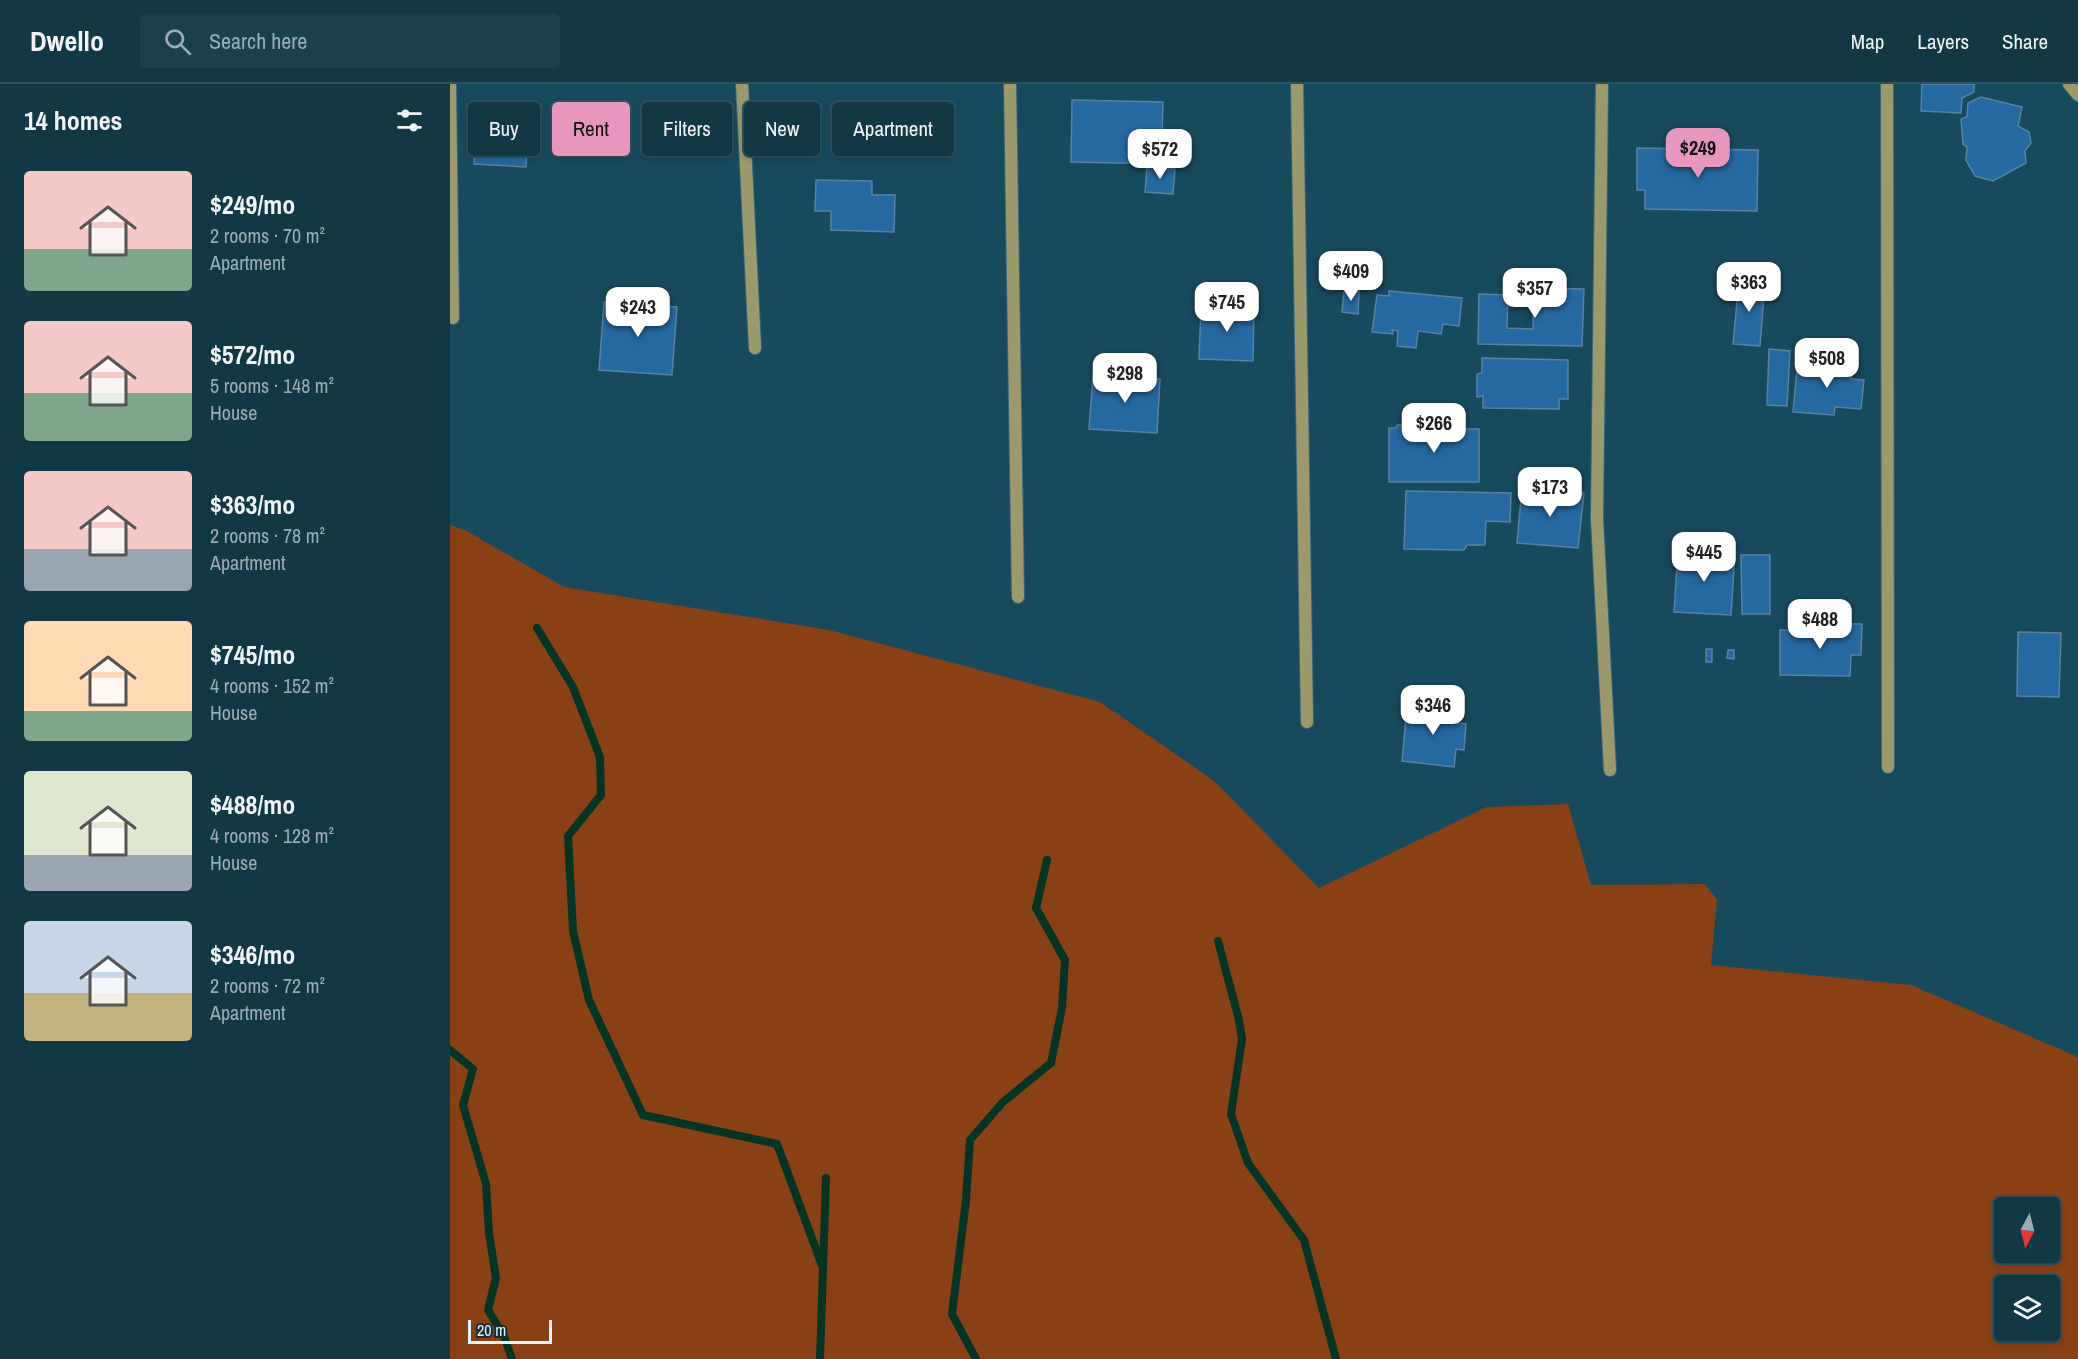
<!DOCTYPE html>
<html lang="en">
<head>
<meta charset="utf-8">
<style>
	body { margin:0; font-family:"Archivo Narrow",sans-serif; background:#1b3f4d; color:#f1f3f6; height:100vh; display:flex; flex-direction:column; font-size:22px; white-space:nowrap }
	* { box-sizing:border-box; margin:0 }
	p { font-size:20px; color:#9cacb3 }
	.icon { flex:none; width:33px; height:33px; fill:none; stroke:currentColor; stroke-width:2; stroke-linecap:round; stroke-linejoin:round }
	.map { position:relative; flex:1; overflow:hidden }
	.side { display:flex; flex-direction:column; background:#123846; width:450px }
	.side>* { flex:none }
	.banner { position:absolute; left:18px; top:18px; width:570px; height:54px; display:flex; gap:12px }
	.needle { width:39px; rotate:187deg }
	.controls { position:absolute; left:1544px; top:1113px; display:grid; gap:12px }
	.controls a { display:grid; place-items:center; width:66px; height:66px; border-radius:6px; background:#123846; box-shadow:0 3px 9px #0003,0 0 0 2px #31525f; font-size:30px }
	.scale { position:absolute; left:18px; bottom:15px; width:84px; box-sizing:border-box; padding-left:6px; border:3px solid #def3fc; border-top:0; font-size:16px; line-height:21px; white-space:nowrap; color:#def3fc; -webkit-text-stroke:4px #192e37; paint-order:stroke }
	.price { position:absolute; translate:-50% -51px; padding:0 14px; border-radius:12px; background:#fff; color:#222; font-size:20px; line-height:39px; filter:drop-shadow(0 2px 3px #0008) }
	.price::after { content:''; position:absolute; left:50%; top:36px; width:18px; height:14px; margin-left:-9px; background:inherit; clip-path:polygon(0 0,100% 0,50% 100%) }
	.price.selected { background:#e797bd; color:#111 }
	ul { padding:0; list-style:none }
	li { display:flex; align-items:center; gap:18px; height:150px; padding:0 24px }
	li span { display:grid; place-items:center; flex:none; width:168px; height:120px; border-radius:6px; color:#555 }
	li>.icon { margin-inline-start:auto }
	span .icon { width:72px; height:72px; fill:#fffc; stroke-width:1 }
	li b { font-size:26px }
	h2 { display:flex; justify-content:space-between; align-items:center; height:72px; padding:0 24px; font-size:26px }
	.tag { padding:0 21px; border-radius:6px; background:#123846; box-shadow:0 3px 9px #0003,0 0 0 2px #31525f; font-size:21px; line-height:54px }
	.tag.selected { background:#e797bd; color:#111 }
	header { display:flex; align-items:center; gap:36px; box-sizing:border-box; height:84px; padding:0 30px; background:#123846; border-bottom:2px solid #31525f }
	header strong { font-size:28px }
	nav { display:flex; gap:33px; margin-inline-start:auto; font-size:21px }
	.search { width:420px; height:54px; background:#1b3f4d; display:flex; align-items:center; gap:15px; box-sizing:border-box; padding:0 21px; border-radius:6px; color:#9cacb3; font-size:22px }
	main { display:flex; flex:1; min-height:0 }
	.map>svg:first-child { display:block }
	.green { fill:#894015; fill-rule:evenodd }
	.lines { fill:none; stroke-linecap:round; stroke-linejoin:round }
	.stream { stroke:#053425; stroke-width:8 }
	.building { fill:#2669a0; stroke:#5d7f9e; stroke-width:1.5 }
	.minor-casing { stroke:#3c687a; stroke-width:14 }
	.minor { stroke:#9b9a6d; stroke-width:12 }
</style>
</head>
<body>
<header>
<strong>Dwello</strong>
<div class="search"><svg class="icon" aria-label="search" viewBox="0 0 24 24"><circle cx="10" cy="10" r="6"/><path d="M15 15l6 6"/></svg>Search here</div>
<nav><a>Map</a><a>Layers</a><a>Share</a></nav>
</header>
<main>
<section class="side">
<h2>14 homes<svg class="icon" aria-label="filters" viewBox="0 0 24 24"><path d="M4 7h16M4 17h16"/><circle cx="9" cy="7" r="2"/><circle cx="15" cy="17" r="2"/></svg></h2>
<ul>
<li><span style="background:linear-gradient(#f6c9c9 65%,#7fa58c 0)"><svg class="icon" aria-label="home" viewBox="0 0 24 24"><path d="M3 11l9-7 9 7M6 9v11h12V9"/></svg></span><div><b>$249/mo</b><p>2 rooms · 70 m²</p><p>Apartment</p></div></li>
<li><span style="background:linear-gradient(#f6c9c9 60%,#7fa58c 0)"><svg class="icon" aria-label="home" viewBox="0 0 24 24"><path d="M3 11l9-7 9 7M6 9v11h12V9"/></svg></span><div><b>$572/mo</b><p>5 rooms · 148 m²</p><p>House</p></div></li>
<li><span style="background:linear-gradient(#f6c9c9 65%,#9aa5b1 0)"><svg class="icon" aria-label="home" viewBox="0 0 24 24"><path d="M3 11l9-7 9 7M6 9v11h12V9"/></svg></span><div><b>$363/mo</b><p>2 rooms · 78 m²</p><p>Apartment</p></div></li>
<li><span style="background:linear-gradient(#ffd9b3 75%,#7fa58c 0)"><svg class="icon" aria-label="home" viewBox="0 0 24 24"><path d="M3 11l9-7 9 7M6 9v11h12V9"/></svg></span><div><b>$745/mo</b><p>4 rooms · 152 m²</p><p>House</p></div></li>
<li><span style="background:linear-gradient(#dfe7d0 70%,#9aa5b1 0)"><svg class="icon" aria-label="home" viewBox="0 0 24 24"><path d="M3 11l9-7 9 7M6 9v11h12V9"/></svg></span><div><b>$488/mo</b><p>4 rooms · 128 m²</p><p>House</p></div></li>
<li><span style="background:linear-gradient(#c9d6e8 60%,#c2b280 0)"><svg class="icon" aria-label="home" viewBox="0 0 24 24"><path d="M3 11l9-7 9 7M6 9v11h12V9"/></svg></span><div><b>$346/mo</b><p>2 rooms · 72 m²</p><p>Apartment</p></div></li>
</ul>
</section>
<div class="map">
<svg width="1628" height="1275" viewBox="0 0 1628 1275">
	<rect width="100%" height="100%" fill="#184a5e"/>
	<path class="green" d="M0,441L15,446L114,503L379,546L650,618L763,696L869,804L1037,723L1118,720L1141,801L1255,800L1267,816L1261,881L1461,901L1628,973V1275H0ZM1554,1124H1599V1168H1554ZM1554,1202H1599V1246H1554Z"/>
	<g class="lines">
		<path class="stream" d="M87,544L123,603L150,673L151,711L118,752L123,847L139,916L193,1031L327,1060L373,1184
			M768,857L789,936L792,955L781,1030L798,1079L854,1156L886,1275
			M0,966L23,985L13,1021L36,1100L39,1149L46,1194L38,1226L54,1252L62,1275
			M370,1275L376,1094
			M526,1275L502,1230L516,1116L520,1056L553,1018L601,979L612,924L615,876L586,824L597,776"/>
	</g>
	<path class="building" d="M1472,0H1524V8L1512,14L1511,29L1471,27Z
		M1531,13L1572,23L1568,42L1579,48L1581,59L1575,67L1576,79L1543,97L1525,92L1516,76L1517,63L1513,60L1511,35L1517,33L1518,19Z
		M622,16L713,18L711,80L621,78Z
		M28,24L79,27L76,83L24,80Z
		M124,36L150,37L149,70H122Z
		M1187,64L1308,66L1307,127L1195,125V106H1187Z
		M697,83L725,85L723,110L695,108Z
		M366,96L422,97V111H445L444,148L381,146V127H365Z
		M1289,196L1315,198L1310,262L1283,260Z
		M1084,204L1134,205L1132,262L1028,260L1029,210L1058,211L1057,244L1083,245Z
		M894,206L909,208L908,230L892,228Z
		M939,207L1012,214L1009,242L993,240L991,250L968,247L966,264L947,262L948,247L942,246L943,250L922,248L927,211L939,212Z
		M154,218L227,223L222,291L149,286Z
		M751,222L804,223L803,277L749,275Z
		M1319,265L1340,267L1337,322L1317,321Z
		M1032,274L1118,276V315H1109V325L1033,324V312L1027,313V290L1032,289Z
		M1383,276L1397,277L1402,286L1401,295L1414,296L1411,325L1385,323L1384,331L1343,328L1347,284L1373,286Z
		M643,291L710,295L707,349L639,345Z
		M947,341H1011V345H1029V398H939V344H946Z
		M1072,403L1134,409L1128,464L1067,459Z
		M956,407L1061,409L1060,438L1036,437L1035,461H1017L1014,466L954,465Z
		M1228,467L1285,470L1281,531L1224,528Z
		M1291,471H1320V530H1292Z
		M1377,539L1412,540L1411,571H1401L1400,592L1330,591V546L1376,547Z
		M1568,548L1611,549L1609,613L1567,612Z
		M1256,565H1262V578H1256Z
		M1278,566H1284V575L1277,574Z
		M957,622L1010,627L1008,639L1016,640L1014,666L1006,665L1004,683L952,677Z"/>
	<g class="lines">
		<g class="minor-casing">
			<path id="minor" d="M0,0L3,234
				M292,0L305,264
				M560,0L568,513
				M847,0L857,638
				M1152,0L1147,435L1160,686
				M1437,0L1438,683
				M1619,0L1628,11"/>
		</g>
		<use href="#minor" class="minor"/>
	</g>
</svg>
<div class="controls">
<a><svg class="needle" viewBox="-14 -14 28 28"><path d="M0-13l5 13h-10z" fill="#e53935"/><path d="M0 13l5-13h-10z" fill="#9cacb3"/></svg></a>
<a><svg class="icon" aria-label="layers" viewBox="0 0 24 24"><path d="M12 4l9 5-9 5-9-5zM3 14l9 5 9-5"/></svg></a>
</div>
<div class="scale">20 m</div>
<b class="price selected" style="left:1248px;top:95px">$249</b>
<b class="price" style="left:710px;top:96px">$572</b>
<b class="price" style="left:901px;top:218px">$409</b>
<b class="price" style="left:1299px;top:229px">$363</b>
<b class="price" style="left:1085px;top:235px">$357</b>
<b class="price" style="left:777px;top:249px">$745</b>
<b class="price" style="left:188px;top:254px">$243</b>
<b class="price" style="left:1377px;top:305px">$508</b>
<b class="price" style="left:675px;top:320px">$298</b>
<b class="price" style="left:984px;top:370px">$266</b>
<b class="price" style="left:1100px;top:434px">$173</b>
<b class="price" style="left:1254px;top:499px">$445</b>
<b class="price" style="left:1370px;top:566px">$488</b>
<b class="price" style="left:983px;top:652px">$346</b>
<div class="banner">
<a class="tag">Buy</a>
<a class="tag selected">Rent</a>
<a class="tag">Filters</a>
<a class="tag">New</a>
<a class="tag">Apartment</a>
</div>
</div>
</main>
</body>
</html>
